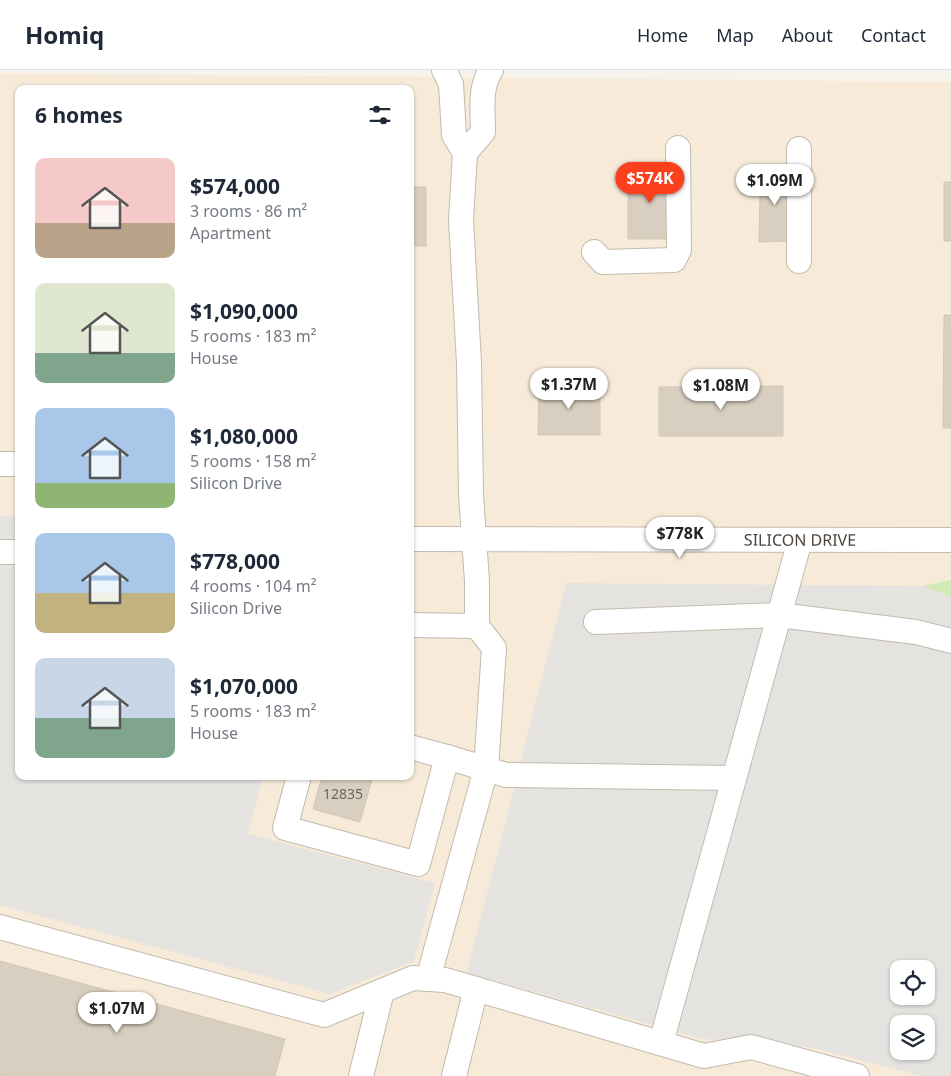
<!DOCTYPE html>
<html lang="en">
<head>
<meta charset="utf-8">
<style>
	body { margin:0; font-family:"Noto Sans",sans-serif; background:#f2f2f3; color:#1f2937; height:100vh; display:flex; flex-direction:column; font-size:19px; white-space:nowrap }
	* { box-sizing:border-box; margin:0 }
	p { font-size:16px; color:#747a83 }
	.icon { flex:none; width:28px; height:28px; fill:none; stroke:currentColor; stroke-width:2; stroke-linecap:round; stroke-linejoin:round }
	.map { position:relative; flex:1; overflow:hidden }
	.details { position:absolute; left:15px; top:15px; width:399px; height:695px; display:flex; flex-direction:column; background:#fff; border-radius:10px; box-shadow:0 1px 4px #0004 }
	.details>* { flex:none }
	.buttons { position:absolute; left:890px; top:890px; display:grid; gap:10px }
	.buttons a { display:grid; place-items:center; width:45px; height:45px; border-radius:10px; background:#fff; box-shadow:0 1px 4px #0004; font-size:25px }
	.price { position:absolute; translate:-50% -42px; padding:0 11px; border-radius:18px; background:#fff; color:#222; font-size:16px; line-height:32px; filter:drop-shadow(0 1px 2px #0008) }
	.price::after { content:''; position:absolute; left:50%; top:30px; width:15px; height:11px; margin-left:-8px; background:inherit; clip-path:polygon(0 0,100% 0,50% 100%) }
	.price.on { background:#fc3f1d; color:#fff }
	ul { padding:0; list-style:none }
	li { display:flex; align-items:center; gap:15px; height:125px; padding:0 20px }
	li span { display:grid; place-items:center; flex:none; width:140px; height:100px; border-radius:10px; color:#555 }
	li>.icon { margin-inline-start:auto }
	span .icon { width:60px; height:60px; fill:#fffc; stroke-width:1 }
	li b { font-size:21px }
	h2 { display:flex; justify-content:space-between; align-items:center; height:60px; padding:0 20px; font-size:21px }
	header { display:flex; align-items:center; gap:30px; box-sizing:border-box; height:70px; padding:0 25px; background:#fff; border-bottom:1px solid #e0e1e3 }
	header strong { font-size:24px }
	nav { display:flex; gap:28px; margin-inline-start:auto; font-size:18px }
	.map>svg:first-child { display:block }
	.commercial { fill:#f7ead8; fill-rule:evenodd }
	.green { fill:#d2eab5 }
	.parking { fill:#e5e3e0; fill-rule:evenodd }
	.building { fill:#d8cfc1; stroke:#d3c7b4 }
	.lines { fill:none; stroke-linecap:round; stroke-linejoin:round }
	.minor-casing { stroke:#c2bbae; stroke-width:26 }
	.minor { stroke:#fff; stroke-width:24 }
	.labels { text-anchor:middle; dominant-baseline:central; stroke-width:4.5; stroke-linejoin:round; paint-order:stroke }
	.number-label { font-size:14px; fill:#6e675b }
	.street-label { font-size:16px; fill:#4b4439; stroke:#fff }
</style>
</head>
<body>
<header>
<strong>Homiq</strong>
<nav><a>Home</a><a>Map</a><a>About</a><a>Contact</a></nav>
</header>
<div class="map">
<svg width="951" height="1006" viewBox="0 0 951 1006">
	<rect width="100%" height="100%" fill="#f6f3ec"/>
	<path class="commercial" d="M0,3L951,12V1006H0ZM19,19H410V706H19ZM899,899H926V926H899ZM899,954H926V981H899Z"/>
	<path class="green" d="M951,510V527L923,516Z"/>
	<path class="parking" d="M19,445V706H263L248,764L435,813L414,891L330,924L0,835V446Z
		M566,513L923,516L951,527V1006H923L809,977L703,969L467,903ZM899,899H926V926H899ZM899,954H926V981H899Z"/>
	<path class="building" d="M639,96H670V169H628V107H639Z
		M763,96H787V119H789V171L759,172L760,124H763Z
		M944,112H951V171H944Z
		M410,117H426V176H410Z
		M944,245H951V358H943Z
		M539,315H600V365H538Z
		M783,316V366H659V317Z
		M322,706H373L360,752L313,739Z
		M0,891L285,969L275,1006H0Z"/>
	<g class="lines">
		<g class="minor-casing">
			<g id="minor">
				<path d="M465,83L483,62C483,41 479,18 491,0"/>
				<path d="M594,182L603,192L674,190L679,180L678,78"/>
				<path d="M799,191V79"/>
				<path d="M0,394H19"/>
				<path id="s1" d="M410,469L951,470"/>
				<path d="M0,482H19"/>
				<path d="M596,552L779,545L916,562L951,571"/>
				<path d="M410,555L477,556"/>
				<path d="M410,677L447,687"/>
				<path d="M299,706L285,758L418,794L447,687L506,705L734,708"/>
				<path d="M0,857L324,945L413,908L445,910L704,986L751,977L857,1006"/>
				<path d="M428,909L486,699L494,578L477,556V511L471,425L469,293L461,150L465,83L454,65L451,14L444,0"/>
				<path d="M661,973L800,470"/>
				<path d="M361,1006L382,921"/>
				<path d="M454,1006L476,919"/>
			</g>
		</g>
		<use href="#minor" class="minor"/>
	</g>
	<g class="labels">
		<g class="number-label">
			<text x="343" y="723">12835</text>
		</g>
		<g class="street-label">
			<text stroke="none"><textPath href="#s1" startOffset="390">SILICON DRIVE</textPath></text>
		</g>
	</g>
</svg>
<div class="buttons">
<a><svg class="icon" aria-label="locate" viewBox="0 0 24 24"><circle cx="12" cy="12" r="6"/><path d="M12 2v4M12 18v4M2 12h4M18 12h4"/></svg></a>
<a><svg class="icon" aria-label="layers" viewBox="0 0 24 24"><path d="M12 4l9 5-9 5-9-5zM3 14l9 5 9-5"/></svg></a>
</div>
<b class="price on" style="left:650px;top:134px">$574K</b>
<b class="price" style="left:775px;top:136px">$1.09M</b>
<b class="price" style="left:569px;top:340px">$1.37M</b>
<b class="price" style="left:721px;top:341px">$1.08M</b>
<b class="price" style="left:680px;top:489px">$778K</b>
<b class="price" style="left:117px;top:964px">$1.07M</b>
<section class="details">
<h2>6 homes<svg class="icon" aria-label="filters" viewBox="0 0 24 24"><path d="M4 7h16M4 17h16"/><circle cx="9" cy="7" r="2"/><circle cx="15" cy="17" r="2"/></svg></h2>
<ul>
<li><span style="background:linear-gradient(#f6c9c9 65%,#b9a48a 0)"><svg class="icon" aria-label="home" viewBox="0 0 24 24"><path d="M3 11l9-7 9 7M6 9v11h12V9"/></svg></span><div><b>$574,000</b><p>3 rooms · 86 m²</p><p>Apartment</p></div></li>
<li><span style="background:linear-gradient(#dfe7d0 70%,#7fa58c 0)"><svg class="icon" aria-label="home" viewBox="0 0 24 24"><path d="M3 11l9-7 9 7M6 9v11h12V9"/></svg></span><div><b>$1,090,000</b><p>5 rooms · 183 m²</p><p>House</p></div></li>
<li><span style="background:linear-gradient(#a9c7e8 75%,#8fb573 0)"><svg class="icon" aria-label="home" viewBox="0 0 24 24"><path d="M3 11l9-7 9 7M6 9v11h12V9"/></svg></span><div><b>$1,080,000</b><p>5 rooms · 158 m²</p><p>Silicon Drive</p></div></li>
<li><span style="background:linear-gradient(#a9c7e8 60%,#c2b280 0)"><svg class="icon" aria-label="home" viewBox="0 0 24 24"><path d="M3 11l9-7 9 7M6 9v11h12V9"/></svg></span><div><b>$778,000</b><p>4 rooms · 104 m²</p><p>Silicon Drive</p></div></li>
<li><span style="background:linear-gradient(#c9d6e8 60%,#7fa58c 0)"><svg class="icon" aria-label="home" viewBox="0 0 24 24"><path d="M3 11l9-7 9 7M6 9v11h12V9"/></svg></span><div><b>$1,070,000</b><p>5 rooms · 183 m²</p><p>House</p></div></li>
</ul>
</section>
</div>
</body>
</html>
